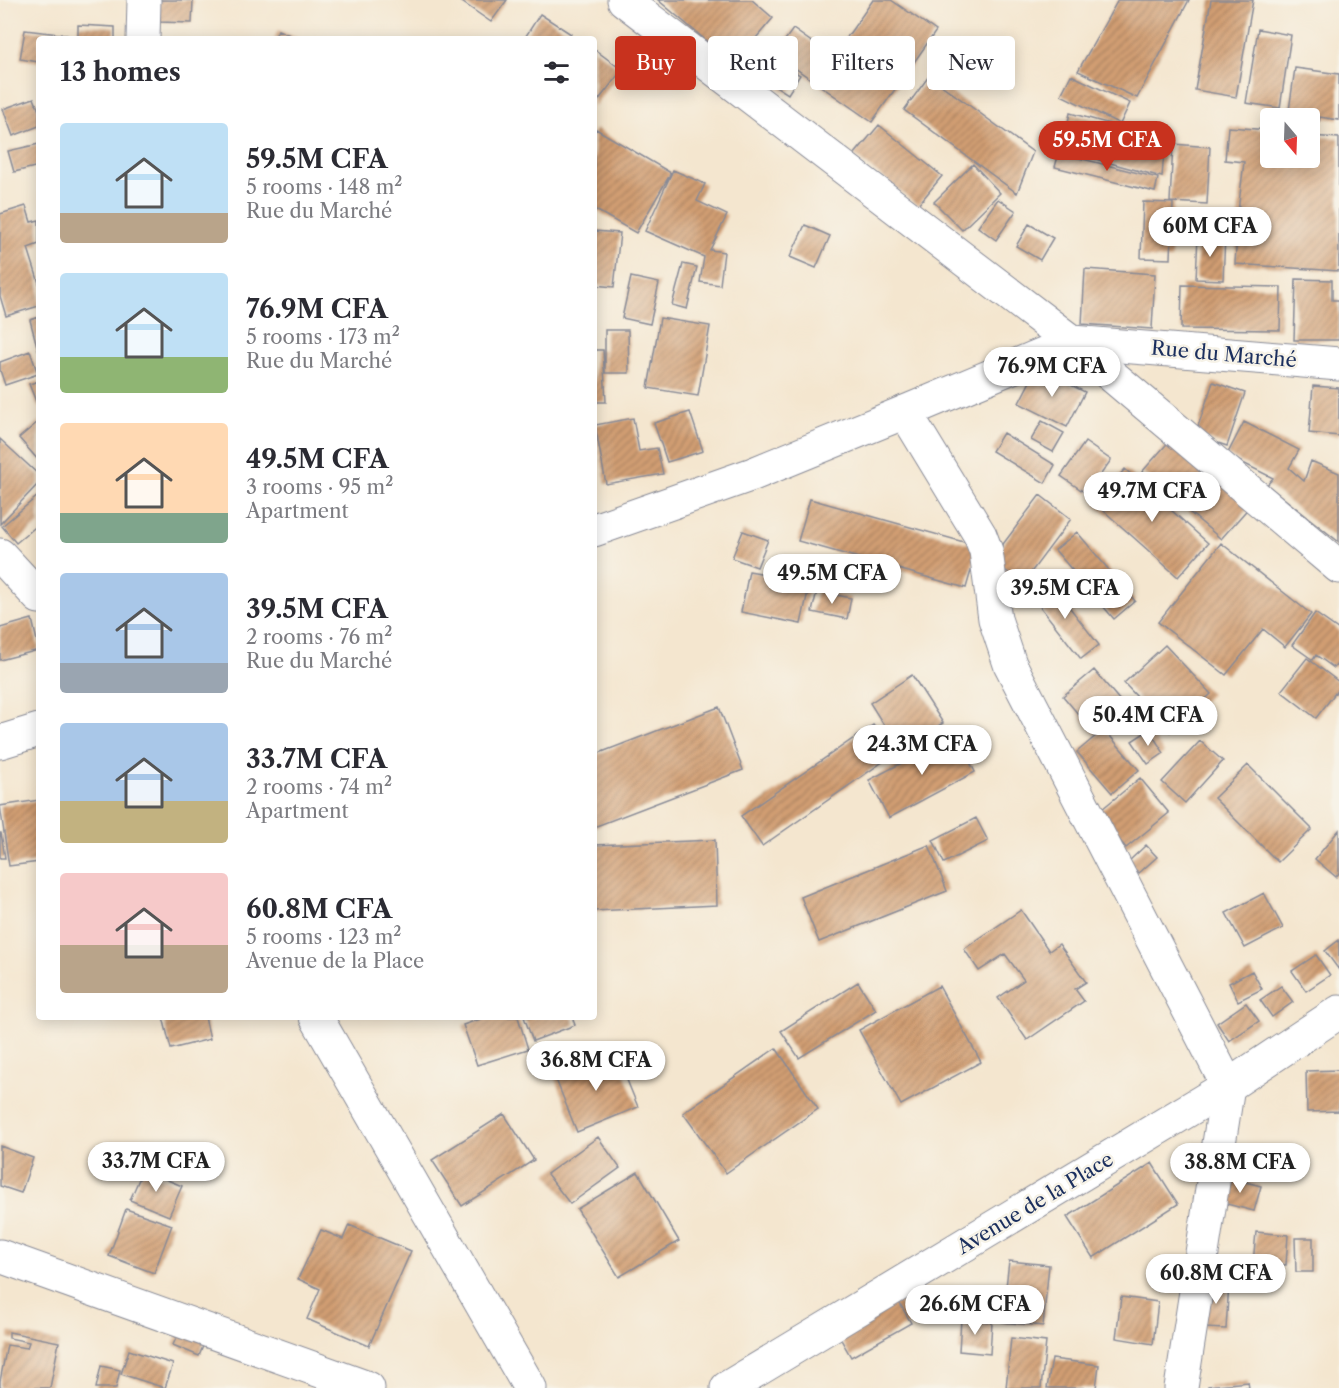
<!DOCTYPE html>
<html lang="en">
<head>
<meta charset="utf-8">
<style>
	body { margin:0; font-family:"Libre Caslon Text",serif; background:#f2f2f3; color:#2b2b33; height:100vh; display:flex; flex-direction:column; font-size:22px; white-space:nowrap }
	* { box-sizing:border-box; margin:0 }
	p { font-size:20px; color:#7c7c81 }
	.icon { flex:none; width:33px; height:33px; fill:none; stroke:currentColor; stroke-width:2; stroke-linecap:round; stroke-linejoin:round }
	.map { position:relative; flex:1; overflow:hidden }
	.side { position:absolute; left:36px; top:36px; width:561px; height:984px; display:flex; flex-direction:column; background:#fff; border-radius:6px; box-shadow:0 3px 15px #0003 }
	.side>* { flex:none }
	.banner { position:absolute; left:615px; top:36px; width:570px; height:54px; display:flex; gap:12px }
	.needle { width:39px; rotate:161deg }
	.fabs { position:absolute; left:1260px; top:108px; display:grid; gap:12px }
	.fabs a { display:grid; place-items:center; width:60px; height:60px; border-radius:6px; background:#fff; box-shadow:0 3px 15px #0003; font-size:30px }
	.price { position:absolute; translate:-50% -51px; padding:0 14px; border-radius:21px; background:#fff; color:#222; font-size:20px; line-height:39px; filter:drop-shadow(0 2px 3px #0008) }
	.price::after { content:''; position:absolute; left:50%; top:36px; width:18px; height:14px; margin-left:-9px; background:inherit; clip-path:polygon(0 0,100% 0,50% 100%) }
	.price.current { background:#c8321e; color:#fff }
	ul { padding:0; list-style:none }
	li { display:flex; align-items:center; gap:18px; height:150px; padding:0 24px }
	li span { display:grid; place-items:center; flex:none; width:168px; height:120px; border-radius:6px; color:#555 }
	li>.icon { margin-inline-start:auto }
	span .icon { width:72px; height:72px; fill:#fffc; stroke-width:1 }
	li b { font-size:26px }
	h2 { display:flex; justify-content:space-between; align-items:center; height:72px; padding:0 24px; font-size:26px }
	.pill { padding:0 21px; border-radius:6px; background:#fff; box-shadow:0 3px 15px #0003; font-size:21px; line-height:54px }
	.pill.current { background:#c8321e; color:#fff }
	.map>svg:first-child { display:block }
	.building { fill:url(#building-hatch) }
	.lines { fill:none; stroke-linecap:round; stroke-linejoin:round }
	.street-casing { stroke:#888a96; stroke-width:35 }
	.secondary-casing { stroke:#888a96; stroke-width:35 }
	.street { stroke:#fff; stroke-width:33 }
	.secondary { stroke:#fff; stroke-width:33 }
	.labels { text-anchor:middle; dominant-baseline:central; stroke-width:5; stroke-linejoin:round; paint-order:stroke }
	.street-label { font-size:20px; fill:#1b2f5e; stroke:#f7f3e8 }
</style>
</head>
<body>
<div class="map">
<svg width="1339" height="1388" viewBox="0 0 1339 1388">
	<defs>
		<pattern id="building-hatch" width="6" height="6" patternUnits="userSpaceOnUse" patternTransform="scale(1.5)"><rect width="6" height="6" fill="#d19e72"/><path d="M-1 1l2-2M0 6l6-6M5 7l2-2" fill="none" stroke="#a98161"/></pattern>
	</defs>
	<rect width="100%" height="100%" fill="#f7f3e8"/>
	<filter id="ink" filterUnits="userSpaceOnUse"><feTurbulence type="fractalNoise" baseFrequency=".0167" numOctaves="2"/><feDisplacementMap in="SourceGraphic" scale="12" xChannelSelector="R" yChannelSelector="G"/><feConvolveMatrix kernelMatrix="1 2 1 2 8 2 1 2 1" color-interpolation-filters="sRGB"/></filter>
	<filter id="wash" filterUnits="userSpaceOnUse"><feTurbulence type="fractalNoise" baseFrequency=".008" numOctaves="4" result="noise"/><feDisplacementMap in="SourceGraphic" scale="24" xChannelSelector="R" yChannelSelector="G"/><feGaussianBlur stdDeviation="1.35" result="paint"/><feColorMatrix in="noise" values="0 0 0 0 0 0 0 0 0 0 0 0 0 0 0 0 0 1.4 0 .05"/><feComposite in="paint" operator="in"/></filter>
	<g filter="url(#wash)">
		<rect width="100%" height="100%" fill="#f4e6cf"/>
		<g id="blocks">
			<path class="building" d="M159,0H193L192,23L159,22Z
				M459,0H507L491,22Z
				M658,0H752L773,18L734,64Z
				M873,0H891L936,31L872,122L775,54L793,29L833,57Z
				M1118,0H1189L1137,98L1078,71Z
				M1211,0H1253L1236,97L1195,90Z
				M540,14L571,34L568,39H524Z
				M78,25L115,27V39H78Z
				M1258,29L1291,35L1280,108L1246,103Z
				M25,30L67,35V39H39V62L20,59Z
				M278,30L299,39H274Z
				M594,49L622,70L594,106Z
				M764,53L800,75L788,94L752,71Z
				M1295,68L1339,74V120L1320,117L1318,129L1310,128V118H1288Z
				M1071,75L1130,103L1120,124L1061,95Z
				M929,76L1033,152L1017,193L904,110Z
				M34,98L39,111V126L13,136L3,109Z
				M1070,113L1165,139L1162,177L1062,150Z
				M879,125L942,176L918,205L854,155Z
				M1228,127L1270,130V158H1310V136L1339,138V271L1235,264L1239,203L1244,162L1225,160Z
				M596,129L671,173L636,233L594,209V132Z
				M39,144V166L14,172L8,151Z
				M1173,144L1210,147L1207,204L1170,202Z
				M1059,153L1158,178L1155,192L1055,167Z
				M973,164L1000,193L962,230L934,202Z
				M673,170L705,184L697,201L727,215L710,250L724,252L720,285L700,282L704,257L645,231Z
				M998,199L1016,211L996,240L978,227Z
				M1143,202L1173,203L1171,259L1141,258Z
				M26,206L31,222L39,220V244L28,248L39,283V306L6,316L0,296V214Z
				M1029,224L1053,238L1040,260L1016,246Z
				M805,225L830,236L816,268L790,257Z
				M594,231L620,233L614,287L594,285Z
				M1198,235L1225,237L1223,280L1196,279Z
				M683,264L697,267L687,309L672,305Z
				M1085,269L1155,274L1152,329L1082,324Z
				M631,277L659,283L650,324L622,318Z
				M1296,279L1332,280V300H1339V340H1294Z
				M1182,285L1281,287L1280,330L1181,329Z
				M39,317V350H38L30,320Z
				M660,318L710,326L698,396L648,388Z
				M605,330H628L629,373H605Z
				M594,350H603L606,402H594Z
				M30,351L38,374L5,385L0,370V362Z
				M1037,368L1085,392L1067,427L1019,403Z
				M39,381V409L29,384Z
				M1213,382L1245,393L1227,446L1195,435Z
				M1313,386L1339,388V436L1309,433Z
				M690,412L703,451L667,462L654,423Z
				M633,418L639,451L657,448L663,474L606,484L595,425Z
				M39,421V461L19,438Z
				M1042,421L1064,433L1053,452L1031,440Z
				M1244,422L1299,450L1289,468L1304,481L1311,461L1339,473V542L1267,485L1273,478L1227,455Z
				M1003,433L1055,465L1045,483L992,451Z
				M1173,437L1252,504L1221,539L1142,472Z
				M0,439L39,475V483L0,524Z
				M1085,442L1111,460L1087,494L1061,476Z
				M1125,469L1208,543L1178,577L1095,503Z
				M39,495V524L16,543L2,526Z
				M1040,495L1071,519L1023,583L991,560Z
				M810,499L978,546L966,588L798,541Z
				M743,531L768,540L757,567L732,558Z
				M1077,532L1135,601L1114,619L1055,550Z
				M1221,543L1311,614L1285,647L1263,629L1226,675L1158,622Z
				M749,571L810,582L801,624L741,612Z
				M1049,581L1099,645L1081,659L1031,595Z
				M817,591L851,598L847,619L812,612Z
				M1315,613L1339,630V662L1334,668L1316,655L1313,660L1292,645Z
				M32,619L39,650L0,660V628Z
				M1165,645L1211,694L1170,732L1124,683Z
				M1307,658L1339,682V688L1316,718L1281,691Z
				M1094,670L1126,708L1095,734L1063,696Z
				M912,675L943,723L900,751L870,703Z
				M719,707L743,770L594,827V755Z
				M873,725L894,754L762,846L741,816Z
				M1104,729L1139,770L1112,793L1077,752Z
				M1149,730L1164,753L1148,764L1132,741Z
				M956,735L975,772L889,818L869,780Z
				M1200,741L1223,761L1185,803L1162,782Z
				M1248,765L1312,829L1278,862L1214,798Z
				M1140,778L1169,813L1126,848L1097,813Z
				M39,800V862L9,866L0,806Z
				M976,818L988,841L944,863L933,840Z
				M1339,830V873L1336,877L1315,859Z
				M0,833H1L5,858H0Z
				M715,840L717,905L594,911V845Z
				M929,845L947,891L819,942L801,897Z
				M1146,845L1157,857L1139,873L1128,862Z
				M1264,893L1283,928L1245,948L1226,913Z
				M1021,910L1049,951L1059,944L1086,982L1075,989L1084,1001L1027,1040L998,998L1024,980L1005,954L979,971L964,949Z
				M1339,940V970L1325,951Z
				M1316,955L1330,975L1306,991L1292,971Z
				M1252,971L1262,989L1238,1001L1229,983Z
				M858,982L876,1010L799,1058L781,1031Z
				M939,986L981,1062L901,1105L859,1030Z
				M1281,986L1293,1002L1272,1017L1260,1000Z
				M1246,1003L1259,1021L1229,1041L1217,1023Z
				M163,1017H205L210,1039L171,1049Z
				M486,1017H518L528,1049L477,1065L463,1025Z
				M524,1017H572L575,1025L533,1041Z
				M776,1048L818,1109L726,1173L683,1113Z
				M616,1053L638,1107L577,1132L555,1077Z
				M1339,1070V1111L1307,1112L1306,1071Z
				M504,1114L534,1160L462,1206L432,1160Z
				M598,1137L620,1168L570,1204L547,1174Z
				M0,1146L33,1158L21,1193L0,1186Z
				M1152,1163L1178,1204L1093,1258L1067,1217Z
				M143,1170L182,1186L169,1216L130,1200Z
				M638,1172L679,1241L619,1277L577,1209Z
				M1226,1177L1261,1186L1254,1211L1219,1202Z
				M126,1209L172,1225L154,1273L109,1256Z
				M349,1225L411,1251L369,1346L307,1319L320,1289L298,1279L321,1230L343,1239Z
				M1256,1232L1288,1235L1286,1265L1253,1263Z
				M1295,1238H1313V1272H1296Z
				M1009,1261L1049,1265L1043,1326L1002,1322Z
				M1206,1282L1229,1283L1226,1329L1204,1328Z
				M895,1295L911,1323L851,1357L835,1329Z
				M1121,1297L1158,1302L1153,1344L1116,1338Z
				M961,1319L992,1322L990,1354L959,1351Z
				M182,1324L208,1334L199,1356L173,1345Z
				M9,1332L59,1342L50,1388H0V1381L7,1345L27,1348L29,1342L9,1338Z
				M1011,1338L1046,1342L1041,1388H1006Z
				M129,1350L173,1364L165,1388L121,1374Z
				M1052,1359L1099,1365L1096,1388H1047Z
				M101,1366L120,1370L116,1388H96Z
				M1248,1382L1249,1388H1208V1386Z"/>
		</g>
	</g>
	<g filter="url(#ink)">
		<use href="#blocks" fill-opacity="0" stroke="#888a96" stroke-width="1.5"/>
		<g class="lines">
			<g class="street-casing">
				<path id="street" d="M143,39L144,0
					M1072,342L1339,364
					M905,412L980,535L986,551L995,619L1010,664L1228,1086L1181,1388
					M0,555L39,597
					M316,1017L530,1388
					M0,1256L368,1388"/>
			</g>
			<g class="secondary-casing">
				<path id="secondary" d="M624,0L1072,342L1339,567
					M594,530L753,474L905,412L1072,342
					M0,742L39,730
					M727,1388L1228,1086L1339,1012"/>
			</g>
			<use href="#street" class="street"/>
			<use href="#secondary" class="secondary"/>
		</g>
	</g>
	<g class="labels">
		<g class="street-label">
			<text transform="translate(1224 354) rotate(5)">Rue du Marché</text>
			<text transform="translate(1035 1203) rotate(-31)">Avenue de la Place</text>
		</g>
	</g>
</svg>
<div class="fabs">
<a><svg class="needle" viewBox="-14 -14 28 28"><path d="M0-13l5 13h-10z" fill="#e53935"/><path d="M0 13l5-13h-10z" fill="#7c7c81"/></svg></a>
</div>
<b class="price current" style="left:1107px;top:172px">59.5M CFA</b>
<b class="price" style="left:1210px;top:258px">60M CFA</b>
<b class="price" style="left:1052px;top:398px">76.9M CFA</b>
<b class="price" style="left:1152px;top:523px">49.7M CFA</b>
<b class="price" style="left:832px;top:605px">49.5M CFA</b>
<b class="price" style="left:1065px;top:620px">39.5M CFA</b>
<b class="price" style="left:1148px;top:747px">50.4M CFA</b>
<b class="price" style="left:922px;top:776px">24.3M CFA</b>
<b class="price" style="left:596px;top:1092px">36.8M CFA</b>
<b class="price" style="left:156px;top:1193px">33.7M CFA</b>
<b class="price" style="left:1240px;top:1194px">38.8M CFA</b>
<b class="price" style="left:1216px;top:1305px">60.8M CFA</b>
<b class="price" style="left:975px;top:1336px">26.6M CFA</b>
<div class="banner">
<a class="pill current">Buy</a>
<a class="pill">Rent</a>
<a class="pill">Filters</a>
<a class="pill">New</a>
</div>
<section class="side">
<h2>13 homes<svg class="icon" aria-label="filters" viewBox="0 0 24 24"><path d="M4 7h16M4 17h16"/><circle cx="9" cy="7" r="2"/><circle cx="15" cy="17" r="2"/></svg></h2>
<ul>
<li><span style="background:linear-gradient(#bfe0f5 75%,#b9a48a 0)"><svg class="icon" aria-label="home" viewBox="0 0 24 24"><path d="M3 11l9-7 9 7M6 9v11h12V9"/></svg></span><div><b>59.5M CFA</b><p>5 rooms · 148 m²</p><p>Rue du Marché</p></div></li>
<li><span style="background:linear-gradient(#bfe0f5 70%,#8fb573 0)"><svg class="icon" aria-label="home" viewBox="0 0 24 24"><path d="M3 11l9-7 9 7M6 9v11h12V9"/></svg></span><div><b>76.9M CFA</b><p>5 rooms · 173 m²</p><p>Rue du Marché</p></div></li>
<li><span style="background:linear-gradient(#ffd9b3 75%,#7fa58c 0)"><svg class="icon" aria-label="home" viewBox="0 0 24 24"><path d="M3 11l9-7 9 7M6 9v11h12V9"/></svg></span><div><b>49.5M CFA</b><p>3 rooms · 95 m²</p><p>Apartment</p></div></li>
<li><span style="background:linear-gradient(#a9c7e8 75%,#9aa5b1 0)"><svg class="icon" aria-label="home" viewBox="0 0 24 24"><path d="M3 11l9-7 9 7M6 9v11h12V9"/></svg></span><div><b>39.5M CFA</b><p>2 rooms · 76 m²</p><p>Rue du Marché</p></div></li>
<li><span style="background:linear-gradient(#a9c7e8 65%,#c2b280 0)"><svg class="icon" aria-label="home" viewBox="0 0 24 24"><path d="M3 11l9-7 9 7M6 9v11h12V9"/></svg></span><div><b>33.7M CFA</b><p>2 rooms · 74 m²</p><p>Apartment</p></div></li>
<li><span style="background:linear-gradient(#f6c9c9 60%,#b9a48a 0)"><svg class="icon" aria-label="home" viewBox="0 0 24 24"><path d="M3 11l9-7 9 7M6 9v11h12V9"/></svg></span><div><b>60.8M CFA</b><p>5 rooms · 123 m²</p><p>Avenue de la Place</p></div></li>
</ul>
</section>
</div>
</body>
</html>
